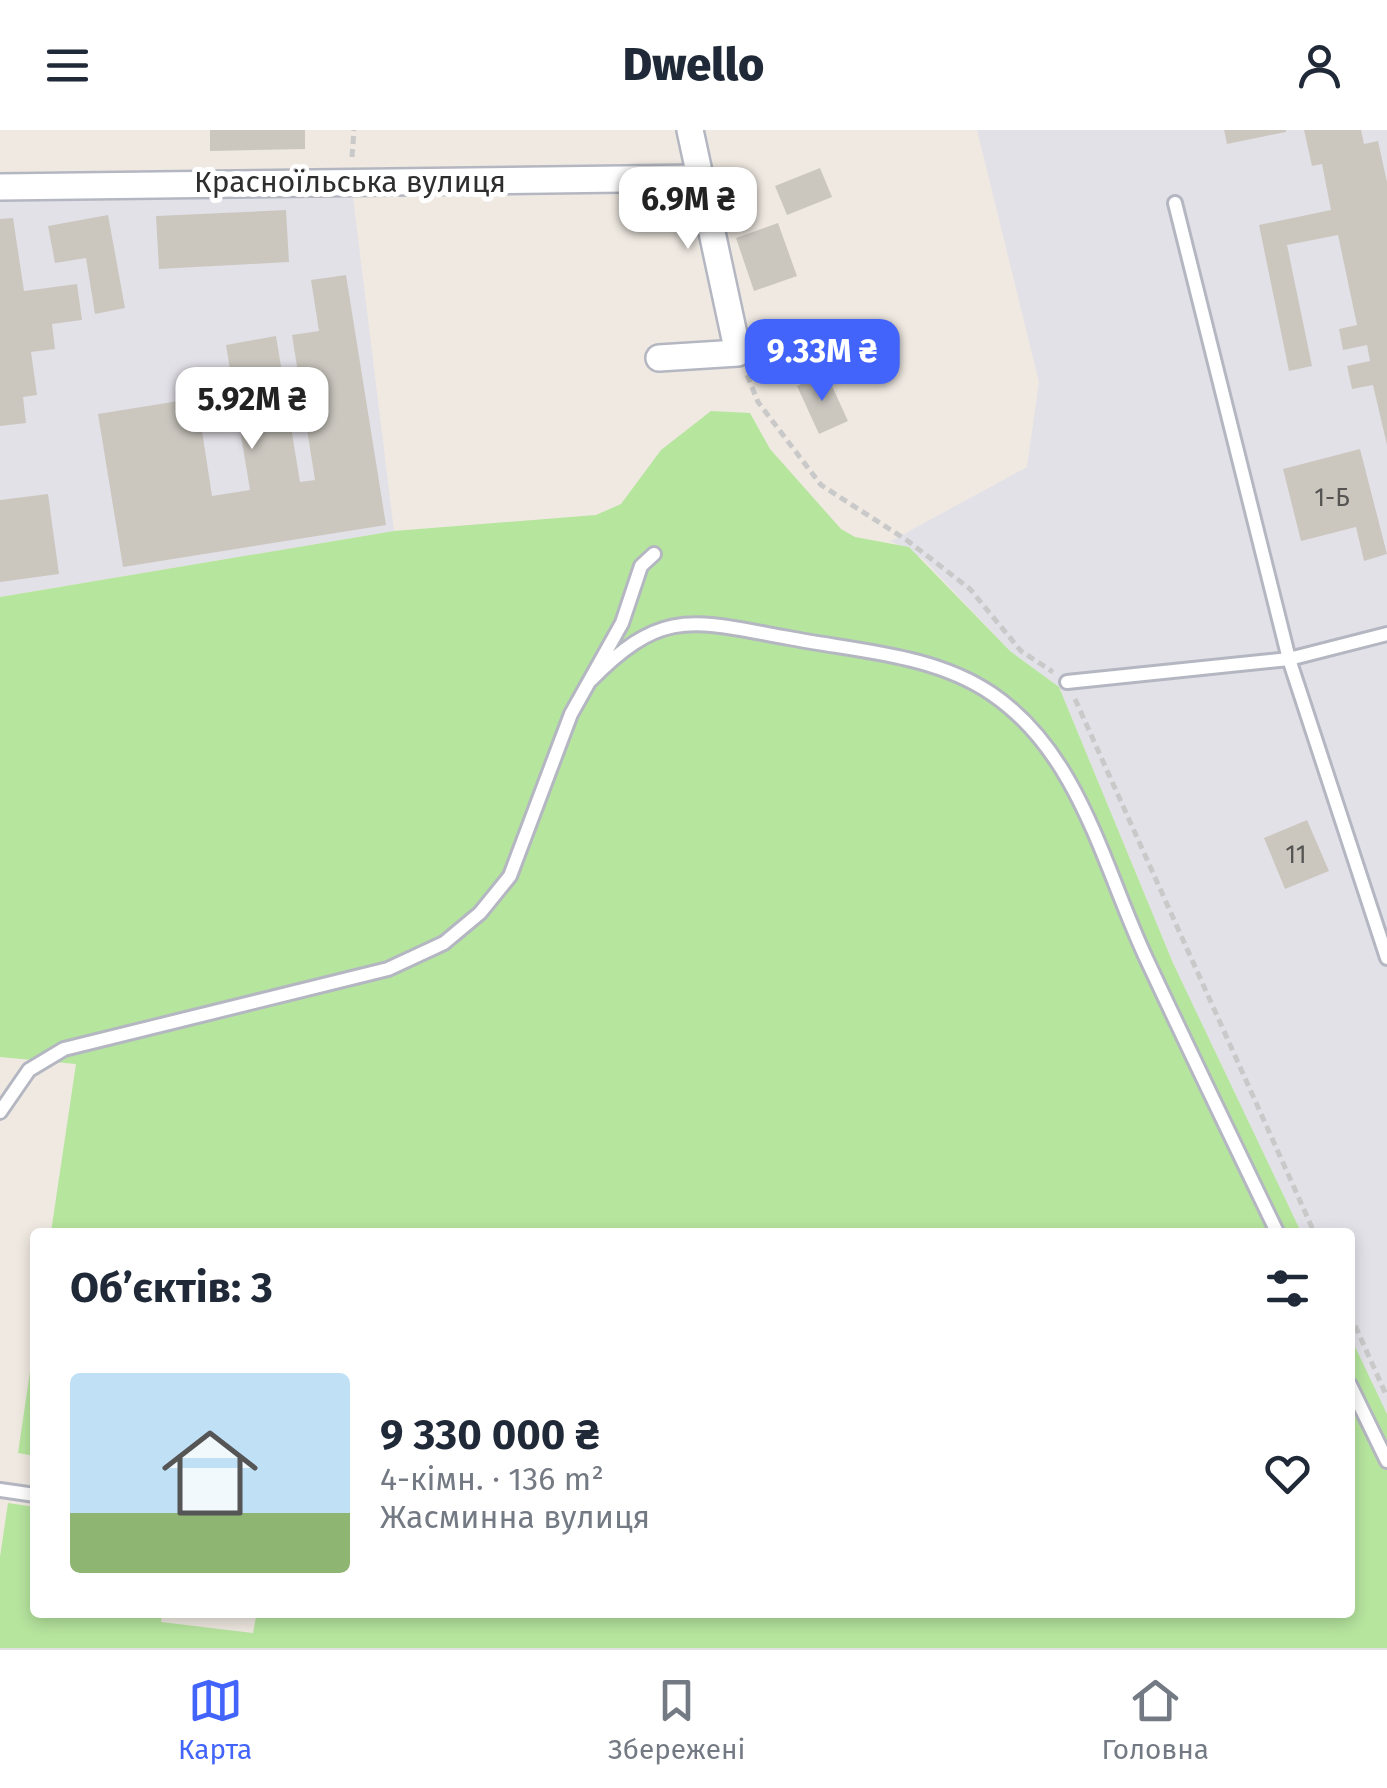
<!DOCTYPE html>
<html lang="uk">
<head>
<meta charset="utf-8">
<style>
	body { margin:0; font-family:"Fira Sans",sans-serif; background:#f6f6f7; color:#1f2937; height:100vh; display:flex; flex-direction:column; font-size:38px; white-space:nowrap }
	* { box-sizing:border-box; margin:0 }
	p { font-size:32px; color:#747a83 }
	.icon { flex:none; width:55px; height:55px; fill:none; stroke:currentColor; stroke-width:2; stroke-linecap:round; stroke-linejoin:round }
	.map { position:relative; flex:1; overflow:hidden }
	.panel { position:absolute; left:30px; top:1098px; width:1325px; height:390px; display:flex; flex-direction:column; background:#fff; border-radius:10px; box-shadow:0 5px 15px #0003 }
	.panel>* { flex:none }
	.price { position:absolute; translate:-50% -85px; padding:0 22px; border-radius:20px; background:#fff; color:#222; font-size:32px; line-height:65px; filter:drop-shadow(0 2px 5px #0008) }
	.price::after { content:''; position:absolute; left:50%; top:60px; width:30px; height:22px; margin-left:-15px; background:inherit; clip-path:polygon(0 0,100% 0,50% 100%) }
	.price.current { background:#4264fb; color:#fff }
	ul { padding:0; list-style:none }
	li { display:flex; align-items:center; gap:30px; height:250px; padding:0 40px }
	li span { display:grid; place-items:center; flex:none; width:280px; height:200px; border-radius:10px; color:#555 }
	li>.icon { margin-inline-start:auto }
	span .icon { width:120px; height:120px; fill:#fffc; stroke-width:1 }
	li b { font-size:42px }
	h2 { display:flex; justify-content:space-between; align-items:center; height:120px; padding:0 40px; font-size:42px }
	header { display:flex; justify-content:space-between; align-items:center; height:130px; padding:0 40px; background:#fff; font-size:45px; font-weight:800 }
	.tab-bar { display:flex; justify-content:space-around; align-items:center; height:140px; border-top:2px solid #e0e1e3; background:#fff; font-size:28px; color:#747a83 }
	.tab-bar a { display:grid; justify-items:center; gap:5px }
	.tab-bar .current { color:#4264fb }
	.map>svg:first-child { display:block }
	.industrial { fill:#e3e1e8 }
	.green { fill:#b6e59e }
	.building { fill:#cbc7bf }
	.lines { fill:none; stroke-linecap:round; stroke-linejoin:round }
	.service-casing { stroke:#b4b7c1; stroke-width:18 }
	.minor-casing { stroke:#b4b7c1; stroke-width:30 }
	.path { stroke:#c9c9c9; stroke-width:5; stroke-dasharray:8 5; stroke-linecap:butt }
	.service { stroke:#fff; stroke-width:12 }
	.minor { stroke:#fff; stroke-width:25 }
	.labels { text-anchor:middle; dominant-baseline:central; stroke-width:10; stroke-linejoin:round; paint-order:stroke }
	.number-label { font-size:25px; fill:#555452 }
	.street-label { font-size:30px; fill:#2e2e2e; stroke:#fff }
</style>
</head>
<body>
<header><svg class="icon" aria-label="menu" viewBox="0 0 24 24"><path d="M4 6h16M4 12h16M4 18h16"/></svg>Dwello<svg class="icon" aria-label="person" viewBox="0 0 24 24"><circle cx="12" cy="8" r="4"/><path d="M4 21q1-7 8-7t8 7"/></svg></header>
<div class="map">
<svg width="1387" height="1518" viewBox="0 0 1387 1518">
	<rect width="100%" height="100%" fill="#efe9e1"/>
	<path class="industrial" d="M977,0H1387V1284L1350,1206V1102H1301L1173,833L1059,557L1010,521L923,429L891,411L1027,337L1039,252Z
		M352,59L394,401L0,467V68Z"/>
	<path class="green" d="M711,281L750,283L770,319L841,399L855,407L909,417L1010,521L1059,557L1173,833L1301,1102H51L76,934L0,927V467L394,401L596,385L621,374L661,320Z
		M1350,1206L1387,1284V1518H0V1427L8,1373L35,1377V1482L162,1483L161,1492L253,1503L257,1482H1350Z
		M35,1208V1326L18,1323Z"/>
	<path class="building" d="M210,0H305V19L210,21Z
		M1224,0H1286V2L1227,14Z
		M1304,0H1361L1364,14L1378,11L1387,52V315L1373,255L1352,259L1347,236L1370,231L1367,215L1343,220L1339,199L1357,195L1338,105L1287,115L1312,236L1289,241L1259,95L1331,80L1322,34L1312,36Z
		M820,38L832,67L787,85L775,56Z
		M286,80L289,132L159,139L156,86Z
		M108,85L125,178L95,184L86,128L55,133L48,96Z
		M13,88L24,161L77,154L82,190L52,194L55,219L31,222L37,265L23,267L26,293L0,296V89Z
		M778,93L797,146L754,161L736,108Z
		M346,145L386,395L123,437L98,284L197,268L212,366L250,360L226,215L276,206L300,352L315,350L292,205L319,201L311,150Z
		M826,243L848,291L819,304L797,256Z
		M1360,319L1387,424L1364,431L1356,397L1301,411L1283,339Z
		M48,364L59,444L0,452V370Z
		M1307,690L1329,741L1285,759L1264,708Z"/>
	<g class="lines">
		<g class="service-casing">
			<path id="service" d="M1175,73L1289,529L1387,828
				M590,551C663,476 694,491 789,508C856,521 934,524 992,564C1080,624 1103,736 1146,828C1189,920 1233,1011 1277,1102
				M1067,552L1289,529L1387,504
				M0,982L29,940L64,919L388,839L444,813L480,783L510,746L571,584L622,493L641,436L654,424
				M1350,1255L1387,1331
				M0,1360L35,1365"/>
		</g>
		<g class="minor-casing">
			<path id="minor" d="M0,57L700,48
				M659,228L738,223L690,0"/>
		</g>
		<path class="path" d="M352,27L354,0
			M747,245L758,272L821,355L908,411L970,459L1021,521L1053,542
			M1075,569L1314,1102
			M1350,1184L1387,1267"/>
		<use href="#service" class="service"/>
		<use href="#minor" class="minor"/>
	</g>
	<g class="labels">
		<g class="number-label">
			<text x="1332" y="368">1-Б</text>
			<text x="1296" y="725">11</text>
		</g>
		<g class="street-label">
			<text x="350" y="52">Красноїльська вулиця</text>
		</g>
	</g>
</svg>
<b class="price" style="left:688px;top:122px">6.9M ₴</b>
<b class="price current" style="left:822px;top:274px">9.33M ₴</b>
<b class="price" style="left:252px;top:322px">5.92M ₴</b>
<section class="panel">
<h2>Об’єктів: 3<svg class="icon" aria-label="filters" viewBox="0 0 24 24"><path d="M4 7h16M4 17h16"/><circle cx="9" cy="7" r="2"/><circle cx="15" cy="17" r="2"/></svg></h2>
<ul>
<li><span style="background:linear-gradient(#bfe0f5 70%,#8fb573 0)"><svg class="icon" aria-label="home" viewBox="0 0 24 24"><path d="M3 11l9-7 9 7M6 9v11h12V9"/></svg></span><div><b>9 330 000 ₴</b><p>4-кімн. · 136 m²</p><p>Жасминна вулиця</p></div><svg class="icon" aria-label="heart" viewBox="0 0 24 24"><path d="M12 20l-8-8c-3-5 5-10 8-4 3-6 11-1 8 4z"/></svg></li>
</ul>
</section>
</div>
<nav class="tab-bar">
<a class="current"><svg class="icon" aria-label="map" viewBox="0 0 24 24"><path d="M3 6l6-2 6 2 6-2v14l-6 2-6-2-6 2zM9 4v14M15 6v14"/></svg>Карта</a>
<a><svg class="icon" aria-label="saved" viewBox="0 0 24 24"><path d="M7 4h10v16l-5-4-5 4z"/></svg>Збережені</a>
<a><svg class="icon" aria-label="home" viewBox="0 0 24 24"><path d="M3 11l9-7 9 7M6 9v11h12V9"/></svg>Головна</a>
</nav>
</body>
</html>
